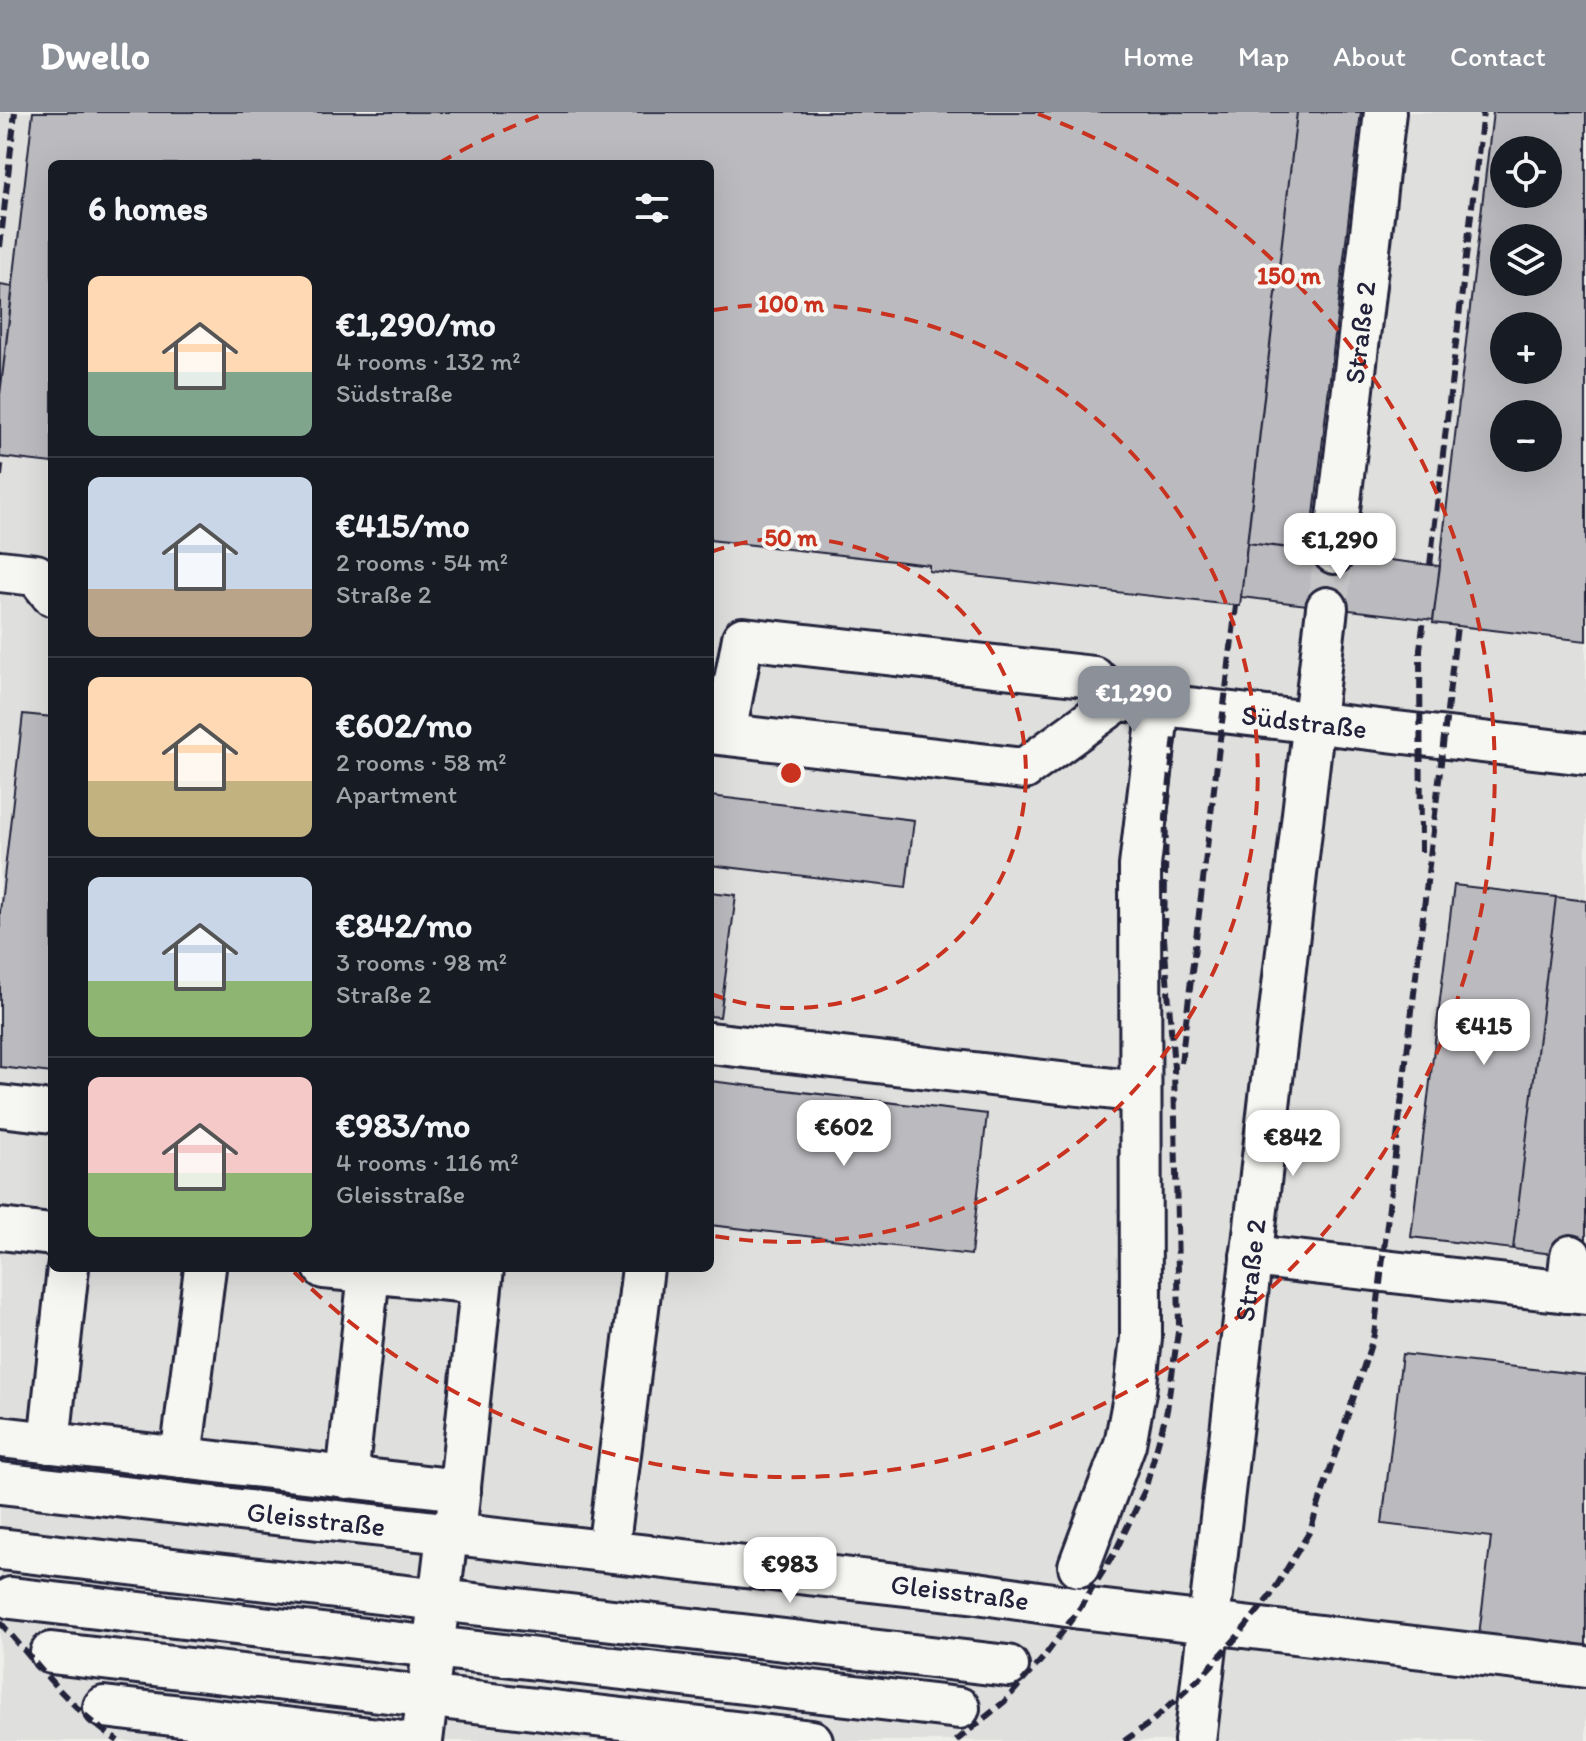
<!DOCTYPE html>
<html lang="en">
<head>
<meta charset="utf-8">
<style>
	body { margin:0; font-family:Itim,sans-serif; background:#20242c; color:#f1f3f6; height:100vh; display:flex; flex-direction:column; font-size:30px; white-space:nowrap }
	* { box-sizing:border-box; margin:0 }
	p { font-size:26px; color:#9ea1a6 }
	.icon { flex:none; width:44px; height:44px; fill:none; stroke:currentColor; stroke-width:2; stroke-linecap:round; stroke-linejoin:round }
	.map { position:relative; flex:1; overflow:hidden }
	.details { position:absolute; left:48px; top:48px; width:666px; height:1112px; display:flex; flex-direction:column; background:#171b24; border-radius:12px; box-shadow:0 8px 32px #0002 }
	.details>* { flex:none }
	.buttons { position:absolute; left:1490px; top:24px; display:grid; gap:16px }
	.buttons a { display:grid; place-items:center; width:72px; height:72px; border-radius:50%; background:#171b24; box-shadow:0 8px 32px #0002; font-size:40px }
	.price { position:absolute; translate:-50% -68px; padding:0 18px; border-radius:16px; background:#fff; color:#222; font-size:26px; line-height:52px; filter:drop-shadow(0 2px 4px #0008) }
	.price::after { content:''; position:absolute; left:50%; top:48px; width:24px; height:18px; margin-left:-12px; background:inherit; clip-path:polygon(0 0,100% 0,50% 100%) }
	.price.selected { background:#8c9099; color:#fff }
	ul { padding:0; list-style:none }
	li { display:flex; align-items:center; gap:24px; height:200px; padding:0 40px }
	li+li { border-top:2px solid #363941 }
	li span { display:grid; place-items:center; flex:none; width:224px; height:160px; border-radius:12px; color:#555 }
	li>.icon { margin-inline-start:auto }
	span .icon { width:96px; height:96px; fill:#fffc; stroke-width:1 }
	li b { font-size:34px }
	h2 { display:flex; justify-content:space-between; align-items:center; height:96px; padding:0 40px; font-size:34px }
	header { display:flex; align-items:center; gap:48px; box-sizing:border-box; height:112px; padding:0 40px; background:#8c9099; color:#fff }
	header strong { font-size:38px }
	nav { display:flex; gap:44px; margin-inline-start:auto; font-size:28px }
	.map>svg:first-child { display:block }
	.built { fill:#dfdfde; fill-rule:evenodd }
	.building { fill:#bbbbbf; stroke:#22223b; stroke-width:2; fill-rule:evenodd }
	.lines { fill:none; stroke-linecap:round; stroke-linejoin:round }
	.minor-tunnel { stroke:#c5c5c8; stroke-width:40; stroke-dasharray:40 20; stroke-linecap:butt }
	.minor-casing { stroke:#22223b; stroke-width:46 }
	.minor { stroke:#f6f6f2; stroke-width:40 }
	.rail { stroke:#22223b; stroke-width:6; stroke-dasharray:12 6; stroke-linecap:butt }
	.ring { fill:none; stroke:#c8321e; stroke-width:4; stroke-dasharray:14 10 }
	.labels { text-anchor:middle; dominant-baseline:central; stroke-width:8; stroke-linejoin:round; paint-order:stroke }
	.street-label { font-size:28px; fill:#22223b; stroke:#f6f6f2 }
	.centre { fill:#c8321e; stroke:#f6f6f2; stroke-width:4 }
	.ring-label { font-size:24px; text-anchor:middle; font-weight:bold; fill:#c8321e; stroke:#f6f6f2; stroke-width:8; stroke-linejoin:round; paint-order:stroke }
</style>
</head>
<body>
<header>
<strong>Dwello</strong>
<nav><a>Home</a><a>Map</a><a>About</a><a>Contact</a></nav>
</header>
<div class="map">
<svg width="1586" height="1629" viewBox="0 0 1586 1629">
	<rect width="100%" height="100%" fill="#eeeeeb"/>
	<filter id="ink" filterUnits="userSpaceOnUse"><feTurbulence type="fractalNoise" baseFrequency=".0125" numOctaves="2"/><feDisplacementMap in="SourceGraphic" scale="16" xChannelSelector="R" yChannelSelector="G"/><feConvolveMatrix kernelMatrix="1 2 1 2 8 2 1 2 1" color-interpolation-filters="sRGB"/></filter>
	<g filter="url(#ink)">
		<path class="built" d="M0,0H1586V1629H0ZM1504,38H1548V82H1504ZM52,52H710V1156H52ZM1504,126H1548V170H1504ZM1504,214H1548V258H1504ZM1504,302H1548V346H1504Z"/>
		<path class="building" d="M33,0H1297L1240,494L929,459V453L710,428V52H52V351L0,345V283Z
			M1297,0H1361L1310,438L1247,431Z
			M1493,0H1586V529L1433,511ZM1504,38H1548V82H1504ZM1504,126H1548V170H1504ZM1504,214H1548V258H1504ZM1504,302H1548V346H1504Z
			M0,173L13,175L0,283Z
			M1247,431L1440,454L1433,508L1241,485Z
			M23,602L52,605V961L0,955V800Z
			M710,684L914,708L906,776L710,753Z
			M1454,773L1556,785L1513,1137L1411,1125Z
			M710,780L736,783L720,905L710,904Z
			M1556,785L1586,789V1146L1513,1137Z
			M710,969L987,1002L971,1143L710,1113Z
			M1402,1242L1586,1263V1535L1479,1523L1491,1425L1382,1412Z"/>
		<g class="lines">
			<path class="minor-tunnel" d="M1327,496L1334,441"/>
			<g class="minor-casing">
				<g id="minor">
					<path id="s1" d="M1334,441L1385,0"/>
					<path d="M0,459L36,463L52,483"/>
					<path id="s2" d="M710,621L1024,657L1119,588L1586,642"/>
					<path d="M725,622L743,526L1093,565L1119,588"/>
					<path d="M710,931L1140,980"/>
					<path d="M0,994L52,1000"/>
					<path d="M0,1117L52,1123"/>
					<path d="M1251,1144L1586,1182"/>
					<path d="M324,1156L481,1171"/>
					<path d="M1567,1180L1571,1144"/>
					<path d="M0,1325L460,1378"/>
					<path d="M49,1331L68,1156"/>
					<path d="M181,1346L205,1156"/>
					<path d="M347,1366L369,1161"/>
					<path id="s3" d="M0,1371L977,1481L1080,1496L1586,1555"/>
					<path d="M457,1403L483,1156"/>
					<path d="M0,1437L1008,1554"/>
					<path d="M608,1439L643,1156"/>
					<path d="M1079,1454L1125,1332L1135,1280L1141,1226L1140,754L1159,593"/>
					<path d="M11,1486L959,1596"/>
					<path d="M51,1541L812,1629"/>
					<path d="M104,1595L396,1629"/>
					<path d="M422,1629L447,1423"/>
					<path id="s4" d="M1195,1629L1327,496"/>
				</g>
			</g>
			<use href="#minor" class="minor"/>
			<path class="rail" d="M0,135L15,0
				M0,364L2,345
				M1430,453L1483,0
				M1421,740L1420,537L1424,507
				M1181,951L1236,494
				M0,1510C36,1552 72,1598 118,1629
				M956,1629L1004,1590L1044,1545L1080,1496L1114,1442L1145,1378L1167,1298L1179,1213L1174,956L1164,826L1166,704L1175,624
				M1124,1629L1150,1611L1202,1564L1237,1525L1271,1483L1310,1419L1374,1223L1457,514"/>
		</g>
	</g>
	<g class="ring">
		<path d="M711 440A235 235 0 1 1 711 882"/>
		<path d="M714 198A469 469 0 1 1 714 1124"/>
		<path d="M439 51A704 704 0 0 1 544 2M1038 2A704 704 0 1 1 293 1159"/>
	</g>
	<g class="labels">
		<g class="street-label">
			<text stroke="none"><textPath href="#s1" startOffset="222">Straße 2</textPath></text>
			<text stroke="none"><textPath href="#s2" startOffset="620">Südstraße</textPath></text>
			<text stroke="none"><textPath href="#s4" startOffset="474">Straße 2</textPath></text>
			<text stroke="none"><textPath href="#s3" startOffset="318">Gleisstraße</textPath></text>
			<text stroke="none"><textPath href="#s3" startOffset="966">Gleisstraße</textPath></text>
		</g>
	</g>
	<circle cx="791" cy="661" r="12" class="centre"/>
	<g class="ring-label">
		<text x="1289" y="172">150 m</text>
		<text x="791" y="200">100 m</text>
		<text x="791" y="434">50 m</text>
	</g>
</svg>
<div class="buttons">
<a><svg class="icon" aria-label="locate" viewBox="0 0 24 24"><circle cx="12" cy="12" r="6"/><path d="M12 2v4M12 18v4M2 12h4M18 12h4"/></svg></a>
<a><svg class="icon" aria-label="layers" viewBox="0 0 24 24"><path d="M12 4l9 5-9 5-9-5zM3 14l9 5 9-5"/></svg></a>
<a>+</a>
<a>−</a>
</div>
<b class="price" style="left:1340px;top:469px">€1,290</b>
<b class="price selected" style="left:1134px;top:622px">€1,290</b>
<b class="price" style="left:1484px;top:955px">€415</b>
<b class="price" style="left:844px;top:1056px">€602</b>
<b class="price" style="left:1293px;top:1066px">€842</b>
<b class="price" style="left:790px;top:1493px">€983</b>
<section class="details">
<h2>6 homes<svg class="icon" aria-label="filters" viewBox="0 0 24 24"><path d="M4 7h16M4 17h16"/><circle cx="9" cy="7" r="2"/><circle cx="15" cy="17" r="2"/></svg></h2>
<ul>
<li><span style="background:linear-gradient(#ffd9b3 60%,#7fa58c 0)"><svg class="icon" aria-label="home" viewBox="0 0 24 24"><path d="M3 11l9-7 9 7M6 9v11h12V9"/></svg></span><div><b>€1,290/mo</b><p>4 rooms · 132 m²</p><p>Südstraße</p></div></li>
<li><span style="background:linear-gradient(#c9d6e8 70%,#b9a48a 0)"><svg class="icon" aria-label="home" viewBox="0 0 24 24"><path d="M3 11l9-7 9 7M6 9v11h12V9"/></svg></span><div><b>€415/mo</b><p>2 rooms · 54 m²</p><p>Straße 2</p></div></li>
<li><span style="background:linear-gradient(#ffd9b3 65%,#c2b280 0)"><svg class="icon" aria-label="home" viewBox="0 0 24 24"><path d="M3 11l9-7 9 7M6 9v11h12V9"/></svg></span><div><b>€602/mo</b><p>2 rooms · 58 m²</p><p>Apartment</p></div></li>
<li><span style="background:linear-gradient(#c9d6e8 65%,#8fb573 0)"><svg class="icon" aria-label="home" viewBox="0 0 24 24"><path d="M3 11l9-7 9 7M6 9v11h12V9"/></svg></span><div><b>€842/mo</b><p>3 rooms · 98 m²</p><p>Straße 2</p></div></li>
<li><span style="background:linear-gradient(#f6c9c9 60%,#8fb573 0)"><svg class="icon" aria-label="home" viewBox="0 0 24 24"><path d="M3 11l9-7 9 7M6 9v11h12V9"/></svg></span><div><b>€983/mo</b><p>4 rooms · 116 m²</p><p>Gleisstraße</p></div></li>
</ul>
</section>
</div>
</body>
</html>
